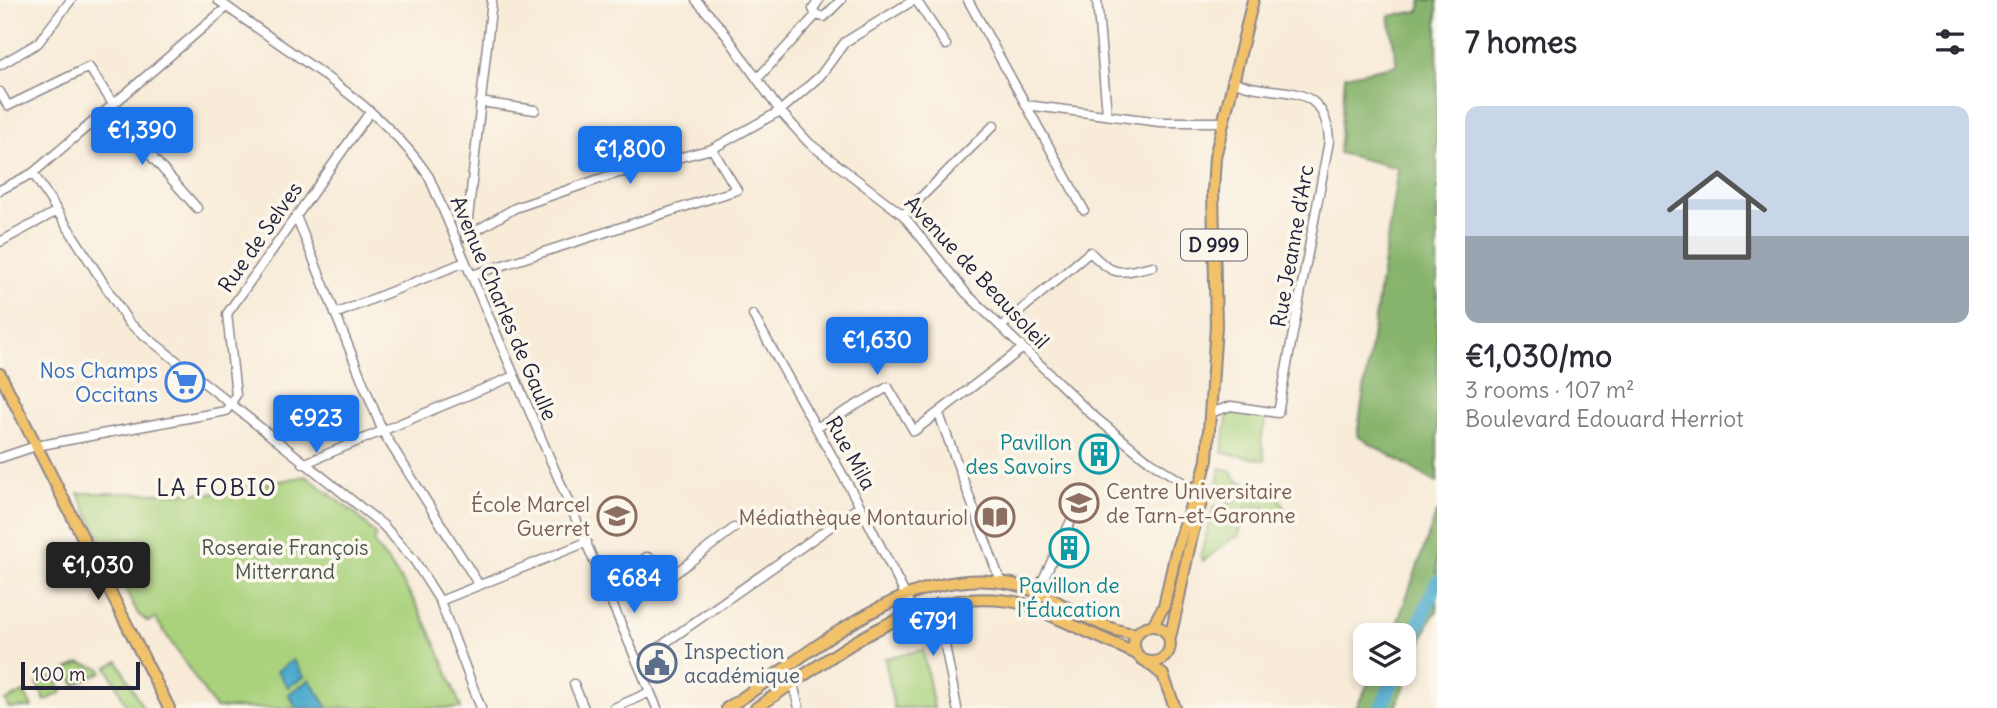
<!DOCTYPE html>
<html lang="en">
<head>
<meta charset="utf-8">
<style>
	body { margin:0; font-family:Delius,sans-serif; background:#f2f2f3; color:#2b2b33; height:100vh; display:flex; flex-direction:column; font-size:26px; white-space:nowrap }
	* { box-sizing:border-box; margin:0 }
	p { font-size:23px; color:#7c7c81 }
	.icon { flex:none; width:38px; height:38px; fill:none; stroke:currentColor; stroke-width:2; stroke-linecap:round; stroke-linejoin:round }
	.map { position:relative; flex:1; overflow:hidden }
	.details { display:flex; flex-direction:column; background:#fff; width:560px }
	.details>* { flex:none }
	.buttons { position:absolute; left:1353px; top:623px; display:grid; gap:14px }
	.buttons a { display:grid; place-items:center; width:63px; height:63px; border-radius:14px; background:#fff; box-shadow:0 4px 10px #0003; font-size:35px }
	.scale { position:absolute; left:21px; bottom:18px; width:119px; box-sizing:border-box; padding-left:7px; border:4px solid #22223b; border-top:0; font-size:19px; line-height:24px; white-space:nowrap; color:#22223b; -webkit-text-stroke:5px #fbf7ec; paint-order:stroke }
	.price { position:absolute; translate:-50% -60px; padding:0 16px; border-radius:7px; background:#1a73e8; color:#fff; font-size:23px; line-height:46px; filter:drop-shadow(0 2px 4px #0008) }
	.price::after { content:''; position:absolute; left:50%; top:42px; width:21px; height:16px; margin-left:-10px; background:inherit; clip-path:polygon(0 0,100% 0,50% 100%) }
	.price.active { background:#222; color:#fff }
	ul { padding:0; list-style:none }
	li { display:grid; align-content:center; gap:14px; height:371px; padding:0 28px }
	li span { display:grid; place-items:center; height:217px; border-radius:14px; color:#555 }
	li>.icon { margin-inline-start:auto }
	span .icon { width:126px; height:126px; fill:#fffc; stroke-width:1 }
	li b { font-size:30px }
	h2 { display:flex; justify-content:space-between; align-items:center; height:84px; padding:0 28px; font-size:30px }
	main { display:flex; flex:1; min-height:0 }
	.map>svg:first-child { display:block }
	.green { fill:#aad27d; stroke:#667a5c; stroke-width:2 }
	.forest { fill:#87b46c; stroke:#546b54; stroke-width:2 }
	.water { fill:#4eabcd; stroke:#386684; stroke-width:2 }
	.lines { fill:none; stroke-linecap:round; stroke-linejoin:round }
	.river { stroke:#4eabcd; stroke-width:14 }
	.minor-casing { stroke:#8d868a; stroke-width:11 }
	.major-casing { stroke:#8d868a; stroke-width:14 }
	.minor { stroke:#fff; stroke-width:8 }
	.major { stroke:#f2c26a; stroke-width:10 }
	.labels { text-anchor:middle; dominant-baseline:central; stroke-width:7; stroke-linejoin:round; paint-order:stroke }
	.shield { fill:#fbf7ec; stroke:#636270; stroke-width:2 }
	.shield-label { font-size:19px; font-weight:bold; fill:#22223b }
	.street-label { font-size:21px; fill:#22223b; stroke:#fbf7ec }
	.shop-label { font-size:21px; fill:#366cbe; stroke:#fbf7ec; text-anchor:end }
	.culture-label { font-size:21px; fill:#0d838f; stroke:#fbf7ec; text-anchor:end }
	.education-label { font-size:21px; fill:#785e54; stroke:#fbf7ec; text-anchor:end }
	.park-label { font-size:21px; fill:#4b574f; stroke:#fbf7ec }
	.service-label { font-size:21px; fill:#4e5e75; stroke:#fbf7ec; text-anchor:start }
	.neighbourhood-label { font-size:23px; letter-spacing:2px; fill:#22223b; stroke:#fbf7ec }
</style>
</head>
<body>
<main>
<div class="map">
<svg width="1437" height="708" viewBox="0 0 1437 708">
	<rect width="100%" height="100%" fill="#fbf7ec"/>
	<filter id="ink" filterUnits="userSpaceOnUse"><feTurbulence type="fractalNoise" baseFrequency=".0143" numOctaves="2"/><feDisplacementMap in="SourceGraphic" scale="14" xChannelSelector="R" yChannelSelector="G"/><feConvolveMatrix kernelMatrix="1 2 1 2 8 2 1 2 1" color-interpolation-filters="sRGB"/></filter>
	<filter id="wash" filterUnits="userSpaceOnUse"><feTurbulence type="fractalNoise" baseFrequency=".00686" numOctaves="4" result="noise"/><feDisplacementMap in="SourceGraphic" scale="28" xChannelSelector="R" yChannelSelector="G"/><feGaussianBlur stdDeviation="1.57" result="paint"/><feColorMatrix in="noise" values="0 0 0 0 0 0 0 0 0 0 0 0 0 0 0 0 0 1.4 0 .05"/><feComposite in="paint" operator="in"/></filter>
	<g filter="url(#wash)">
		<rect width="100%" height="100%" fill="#f8ebd8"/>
		<path class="green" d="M1228,412L1266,418L1261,440L1265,460L1222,453Z
			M1220,468L1229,470L1238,481L1274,490L1283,504L1284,514L1272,518L1273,511L1264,509V506L1247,507L1238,538L1234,537L1203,561L1200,557L1214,506L1228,508L1229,500L1215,497Z
			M306,476L357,515L376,535L374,544C418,596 438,645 461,708H215L155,618L148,622L138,614L78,493H218Z
			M923,650L934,708H894L885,658Z
			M118,661L143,708H128L107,667Z
			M80,663L100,668L102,672L75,685L67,669Z
			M54,676L62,692L45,701L37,684Z
			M24,692L32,707L9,708L5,701Z"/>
		<path class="forest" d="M1422,0H1437V483L1357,436L1398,168L1339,153L1345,76L1397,65L1389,16L1419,11Z
			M1437,511V610L1429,623L1396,708H1356L1373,674H1404V635H1393Z"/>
		<path class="water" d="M293,660L304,677L288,687L277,671Z
			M310,680L328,708H297L288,694Z"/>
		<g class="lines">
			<path class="river" d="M1404,659L1437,582
				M1381,708L1396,674"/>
		</g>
	</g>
	<g filter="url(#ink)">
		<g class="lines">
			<g class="minor-casing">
				<path id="minor" d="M218,0C289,54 380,102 429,177L657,708
					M696,0L721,28L780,111L809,143L903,215L966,293L1090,413L1145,458L1193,489
					M916,0L946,45
					M968,0L1084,210
					M1097,0L1107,114
					M816,15L813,9L819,0
					M0,65L38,43L71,0
					M757,79L816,15L824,17L841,0
					M0,92L8,106L89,67L113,104
					M480,102L535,110
					M1026,105L1160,122H1222
					M109,108L197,208
					M33,173L129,323L383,525L414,560L440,601L481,708
					M0,190L33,173L227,7
					M903,215L994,125
					M296,216L383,432L479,585
					M467,236L515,208L608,176L712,149L780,111L820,76L845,42L914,0
					M466,237L492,0
					M0,242L57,211
					M472,275L737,190L712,149
					M335,314L465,262
					M753,315L860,506L913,610
					M1002,326L1090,252C1115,278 1119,273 1153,266
					M1210,413L1231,406L1278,413L1329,141C1326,74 1270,101 1232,80
					M939,414L1001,583
					M816,428L888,387L914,431L1023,348
					M0,458L36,446L226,411L236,395L227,314L370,112
					M303,464L514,376
					M607,587L647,557L658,561L673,575L734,528
					M1037,592L1079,504
					M440,601L587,542
					M937,603L957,708
					M638,662L860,506
					M574,684L584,708
					M793,684L799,708
					M614,708L650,692"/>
			</g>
			<g class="major-casing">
				<path id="major" d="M0,374L169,708
					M1192 493a7 7 0 1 1 14 0a7 7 0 1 1-14 0Z
					M1200,486L1207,460L1216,326L1213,192L1215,157L1253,0
					M1153,625L1164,606L1176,552L1193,499
					M1134 644a18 18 0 1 1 36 0a18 18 0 1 1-36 0Z
					M1170,637C1182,591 1187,544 1202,500
					M1147,662L1163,675L1175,708
					M727,708C813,654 913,554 1024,587C1055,597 1109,636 1137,633
					M756,708C837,655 924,577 1028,605L1137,654"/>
			</g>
			<use href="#minor" class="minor"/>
			<use href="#major" class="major"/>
		</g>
	</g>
	<defs>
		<g id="supermarket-ring" transform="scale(2.0125)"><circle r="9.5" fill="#fbf7ec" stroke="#3f7fe0" stroke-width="1.5"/><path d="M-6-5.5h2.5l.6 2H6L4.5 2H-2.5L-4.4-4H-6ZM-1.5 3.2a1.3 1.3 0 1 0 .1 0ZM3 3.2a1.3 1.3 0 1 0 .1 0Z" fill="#3f7fe0"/></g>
		<g id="building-ring" transform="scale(2.0125)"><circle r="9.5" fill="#fbf7ec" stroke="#0f9aa8" stroke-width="1.5"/><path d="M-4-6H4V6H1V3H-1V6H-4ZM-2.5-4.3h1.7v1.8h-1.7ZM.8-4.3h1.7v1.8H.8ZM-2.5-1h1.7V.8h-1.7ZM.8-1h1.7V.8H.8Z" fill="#0f9aa8"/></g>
		<g id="university-ring" transform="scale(2.0125)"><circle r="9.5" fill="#fbf7ec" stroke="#8d6e63" stroke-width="1.5"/><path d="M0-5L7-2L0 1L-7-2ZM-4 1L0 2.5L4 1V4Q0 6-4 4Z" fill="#8d6e63"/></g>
		<g id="school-ring" transform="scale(2.0125)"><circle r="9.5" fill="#fbf7ec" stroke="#8d6e63" stroke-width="1.5"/><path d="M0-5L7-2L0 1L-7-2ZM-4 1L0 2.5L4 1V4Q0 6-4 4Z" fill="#8d6e63"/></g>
		<g id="library-ring" transform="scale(2.0125)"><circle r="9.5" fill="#fbf7ec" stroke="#8d6e63" stroke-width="1.5"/><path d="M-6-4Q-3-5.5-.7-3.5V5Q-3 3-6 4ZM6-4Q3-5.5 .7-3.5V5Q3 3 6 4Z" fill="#8d6e63"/></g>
		<g id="civic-ring" transform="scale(2.0125)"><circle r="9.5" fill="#fbf7ec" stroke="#5c6f8a" stroke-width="1.5"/><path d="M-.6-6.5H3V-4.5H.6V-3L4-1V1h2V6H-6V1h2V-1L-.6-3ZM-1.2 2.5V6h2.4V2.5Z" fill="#5c6f8a"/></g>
	</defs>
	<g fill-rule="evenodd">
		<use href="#supermarket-ring" x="185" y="382"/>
		<use href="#building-ring" x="1099" y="454"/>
		<use href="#university-ring" x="1079" y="503"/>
		<use href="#school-ring" x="617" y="516"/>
		<use href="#library-ring" x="995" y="517"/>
		<use href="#building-ring" x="1069" y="548"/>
		<use href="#civic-ring" x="657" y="663"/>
	</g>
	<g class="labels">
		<rect class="shield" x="1181" y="229.5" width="66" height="31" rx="5"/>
		<g class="shield-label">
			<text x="1214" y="245">D 999</text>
		</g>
		<g class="street-label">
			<text transform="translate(260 237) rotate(-55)">Rue de Selves</text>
			<text transform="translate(1292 246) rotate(-80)">Rue Jeanne d'Arc</text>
			<text transform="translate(977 272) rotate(47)">Avenue de Beausoleil</text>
			<text transform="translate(504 308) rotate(67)">Avenue Charles de Gaulle</text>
			<text transform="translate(851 453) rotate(61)">Rue Mila</text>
		</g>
		<g class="shop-label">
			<text x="158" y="370">Nos Champs<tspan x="158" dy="24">Occitans</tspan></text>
		</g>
		<g class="culture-label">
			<text x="1072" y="442">Pavillon<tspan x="1072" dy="24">des Savoirs</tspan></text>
			<text x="1069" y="585" text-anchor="middle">Pavillon de<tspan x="1069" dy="24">l'Éducation</tspan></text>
		</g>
		<g class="education-label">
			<text x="1106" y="491" text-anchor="start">Centre Universitaire<tspan x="1106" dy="24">de Tarn-et-Garonne</tspan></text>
			<text x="590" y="504">École Marcel<tspan x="590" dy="24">Guerret</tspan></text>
			<text x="968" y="517">Médiathèque Montauriol</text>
		</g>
		<g class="park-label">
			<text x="285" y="547">Roseraie François<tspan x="285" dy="24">Mitterrand</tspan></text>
		</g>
		<g class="service-label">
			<text x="684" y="651">Inspection<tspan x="684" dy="24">académique</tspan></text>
		</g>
		<g class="neighbourhood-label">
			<text x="217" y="487">LA FOBIO</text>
		</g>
	</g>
</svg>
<div class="buttons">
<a><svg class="icon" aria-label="layers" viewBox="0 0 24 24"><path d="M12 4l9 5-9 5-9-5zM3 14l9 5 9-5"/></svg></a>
</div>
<div class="scale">100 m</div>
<b class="price" style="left:142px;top:167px">€1,390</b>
<b class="price" style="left:630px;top:186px">€1,800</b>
<b class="price" style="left:877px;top:377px">€1,630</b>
<b class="price" style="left:316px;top:455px">€923</b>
<b class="price active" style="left:98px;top:602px">€1,030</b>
<b class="price" style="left:634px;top:615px">€684</b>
<b class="price" style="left:933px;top:658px">€791</b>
</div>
<section class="details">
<h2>7 homes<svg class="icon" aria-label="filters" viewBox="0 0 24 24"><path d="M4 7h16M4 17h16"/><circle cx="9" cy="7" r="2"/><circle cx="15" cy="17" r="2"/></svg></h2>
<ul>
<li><span style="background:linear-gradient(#c9d6e8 60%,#9aa5b1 0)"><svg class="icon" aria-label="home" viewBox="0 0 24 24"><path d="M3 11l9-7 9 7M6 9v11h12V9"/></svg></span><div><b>€1,030/mo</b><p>3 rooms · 107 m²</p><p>Boulevard Edouard Herriot</p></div></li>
</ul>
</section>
</main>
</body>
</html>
